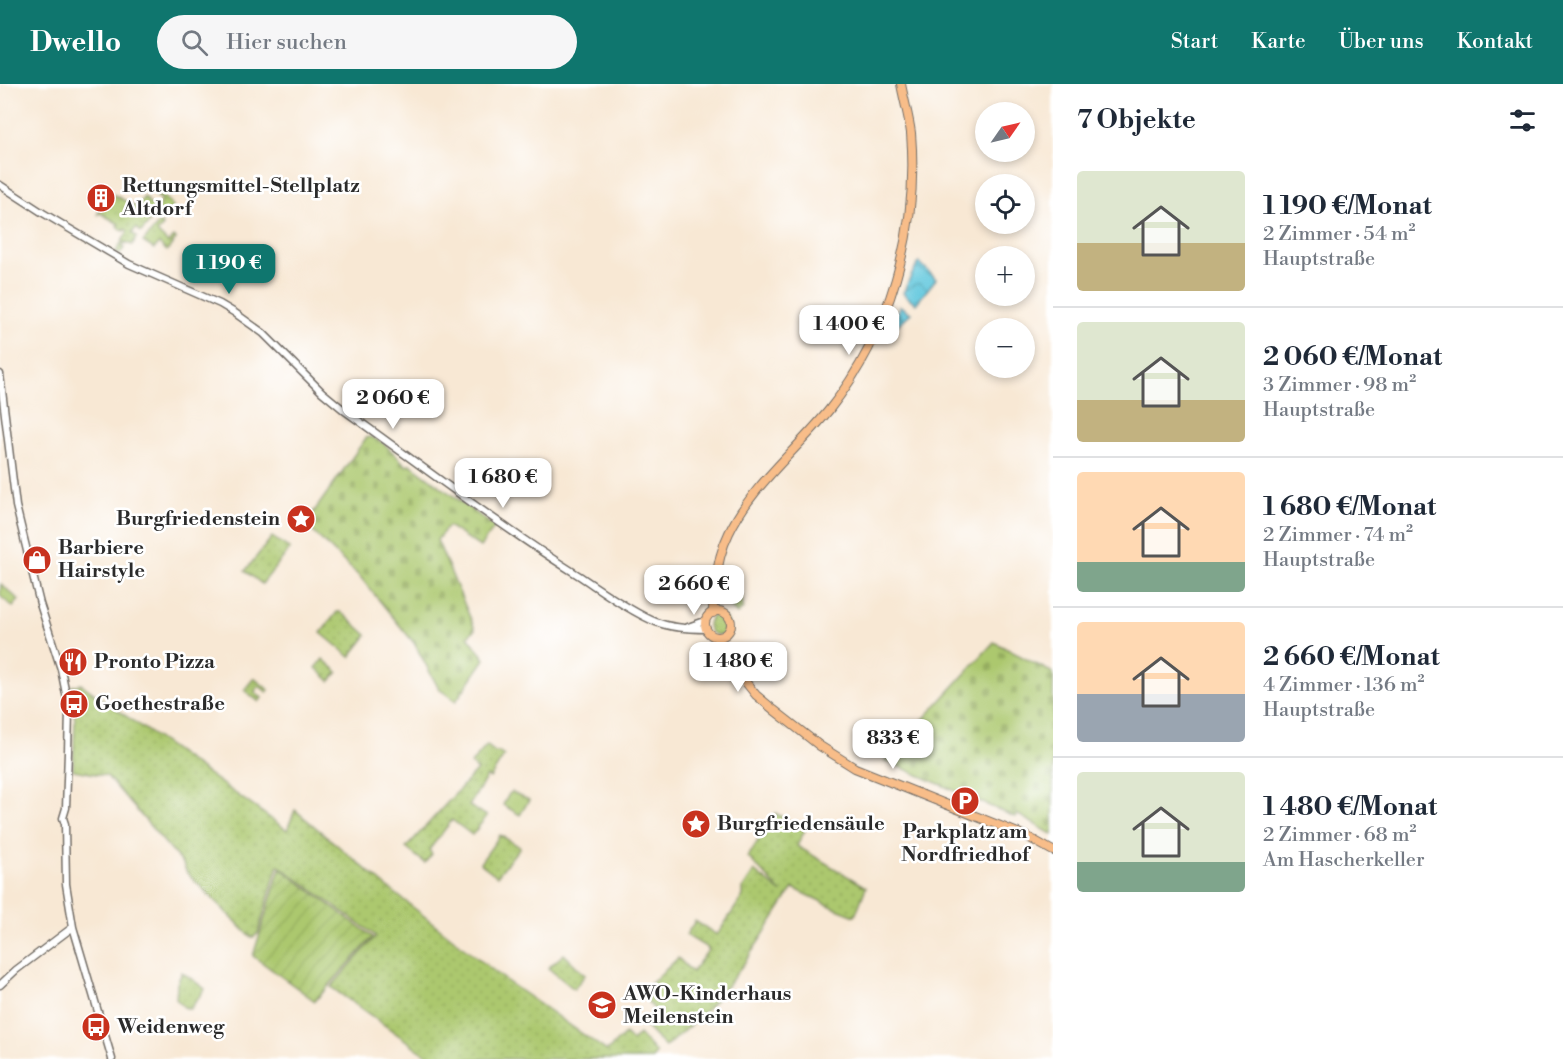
<!DOCTYPE html>
<html lang="de">
<head>
<meta charset="utf-8">
<style>
	body { margin:0; font-family:"Libre Bodoni",serif; background:#f6f6f7; color:#1f2937; height:100vh; display:flex; flex-direction:column; font-size:22px; white-space:nowrap }
	* { box-sizing:border-box; margin:0 }
	p { font-size:20px; color:#747a83 }
	.icon { flex:none; width:33px; height:33px; fill:none; stroke:currentColor; stroke-width:2; stroke-linecap:round; stroke-linejoin:round }
	.map { position:relative; flex:1; overflow:hidden }
	.side { display:flex; flex-direction:column; background:#fff; width:510px }
	.side>* { flex:none }
	.needle { width:39px; rotate:56deg }
	.buttons { position:absolute; left:975px; top:18px; display:grid; gap:12px }
	.buttons a { display:grid; place-items:center; width:60px; height:60px; border-radius:50%; background:#fff; box-shadow:0 3px 9px #0003; font-size:30px }
	.price { position:absolute; translate:-50% -51px; padding:0 14px; border-radius:12px; background:#fff; color:#222; font-size:20px; line-height:39px; filter:drop-shadow(0 2px 3px #0008) }
	.price::after { content:''; position:absolute; left:50%; top:36px; width:18px; height:14px; margin-left:-9px; background:inherit; clip-path:polygon(0 0,100% 0,50% 100%) }
	.price.current { background:#0f766e; color:#fff }
	ul { padding:0; list-style:none }
	li { display:flex; align-items:center; gap:18px; height:150px; padding:0 24px }
	li+li { border-top:2px solid #e0e1e3 }
	li span { display:grid; place-items:center; flex:none; width:168px; height:120px; border-radius:6px; color:#555 }
	li>.icon { margin-inline-start:auto }
	span .icon { width:72px; height:72px; fill:#fffc; stroke-width:1 }
	li b { font-size:26px }
	h2 { display:flex; justify-content:space-between; align-items:center; height:72px; padding:0 24px; font-size:26px }
	header { display:flex; align-items:center; gap:36px; box-sizing:border-box; height:84px; padding:0 30px; background:#0f766e; color:#fff }
	header strong { font-size:28px }
	nav { display:flex; gap:33px; margin-inline-start:auto; font-size:21px }
	.search { width:420px; height:54px; background:#f6f6f7; display:flex; align-items:center; gap:15px; box-sizing:border-box; padding:0 21px; border-radius:33px; color:#747a83; font-size:22px }
	main { display:flex; flex:1; min-height:0 }
	.map>svg:first-child { display:block }
	.grass { fill:url(#grass-dots); stroke:#6c7a4c; stroke-width:1.5 }
	.cemetery { fill:url(#cemetery-stones); stroke:#6c7a4c; stroke-width:1.5 }
	.park { fill:#acc86e; stroke:#6c7a4c; stroke-width:1.5 }
	.garden { fill:url(#garden-furrows); stroke:#6c7a4c; stroke-width:1.5 }
	.water { fill:url(#water-waves); stroke:#467984; stroke-width:1.5 }
	.lines { fill:none; stroke-linecap:round; stroke-linejoin:round }
	.minor-casing { stroke:#736d66; stroke-width:9 }
	.major-casing { stroke:#736d66; stroke-width:10 }
	.minor { stroke:#fff; stroke-width:6 }
	.major { stroke:#f8bd89; stroke-width:8 }
	.labels { text-anchor:middle; dominant-baseline:central; stroke-width:5; stroke-linejoin:round; paint-order:stroke }
	.poi-label { font-size:20px; font-weight:bold; fill:#2b2b2b; stroke:#fff; text-anchor:start }
</style>
</head>
<body>
<header>
<strong>Dwello</strong>
<div class="search"><svg class="icon" aria-label="search" viewBox="0 0 24 24"><circle cx="10" cy="10" r="6"/><path d="M15 15l6 6"/></svg>Hier suchen</div>
<nav><a>Start</a><a>Karte</a><a>Über uns</a><a>Kontakt</a></nav>
</header>
<main>
<div class="map">
<svg width="1053" height="975" viewBox="0 0 1053 975">
	<defs>
		<pattern id="grass-dots" width="8" height="8" patternUnits="userSpaceOnUse" patternTransform="scale(1.5)"><rect width="8" height="8" fill="#acc86e"/><path d="M2 2h.1M6 6h.1" fill="none" stroke="#94ac5f" stroke-width="1.8" stroke-linecap="round"/></pattern>
		<pattern id="cemetery-stones" width="16" height="16" patternUnits="userSpaceOnUse" patternTransform="scale(1.5)"><rect width="16" height="16" fill="#acc86e"/><path d="M2 7V4a2 2 0 0 1 4 0v3zM10 15v-3a2 2 0 0 1 4 0v3z" fill="#94ac5f"/></pattern>
		<pattern id="garden-furrows" width="10" height="10" patternUnits="userSpaceOnUse" patternTransform="scale(1.5)"><rect width="10" height="10" fill="#acc86e"/><path d="M-1 1l2-2M0 10L10 0M9 11l2-2" fill="none" stroke="#94ac5f"/></pattern>
		<pattern id="water-waves" width="16" height="10" patternUnits="userSpaceOnUse" patternTransform="scale(1.5)"><rect width="16" height="10" fill="#60c7dd"/><path d="M0 5q4-4 8 0t8 0" fill="none" stroke="#4fa2b3"/></pattern>
	</defs>
	<rect width="100%" height="100%" fill="#fff"/>
	<filter id="ink" filterUnits="userSpaceOnUse"><feTurbulence type="fractalNoise" baseFrequency=".0167" numOctaves="2"/><feDisplacementMap in="SourceGraphic" scale="12" xChannelSelector="R" yChannelSelector="G"/><feConvolveMatrix kernelMatrix="1 2 1 2 8 2 1 2 1" color-interpolation-filters="sRGB"/></filter>
	<filter id="wash" filterUnits="userSpaceOnUse"><feTurbulence type="fractalNoise" baseFrequency=".008" numOctaves="4" result="noise"/><feDisplacementMap in="SourceGraphic" scale="24" xChannelSelector="R" yChannelSelector="G"/><feGaussianBlur stdDeviation="1.35" result="paint"/><feColorMatrix in="noise" values="0 0 0 0 0 0 0 0 0 0 0 0 0 0 0 0 0 1.4 0 .05"/><feComposite in="paint" operator="in"/></filter>
	<g filter="url(#wash)">
		<rect width="100%" height="100%" fill="#f8e8d4"/>
		<path class="grass" d="M110,109L137,123L144,113L148,116L147,118L157,124L162,116L155,111L157,109C162,110 171,118 173,124L165,130L164,129L162,131L154,127L146,135L150,138L141,148L136,144L132,149L137,153L132,161L125,158L122,163L124,164L120,170L116,168L128,147L125,145L124,147L117,142L119,140L100,129L97,131Z
			M160,139L163,142L157,148L168,159L174,153L176,155L167,167L159,160L154,165L143,158L158,140Z
			M272,453L290,465L262,500L245,487Z
			M720,487L730,489L742,513L743,524L737,530L729,521L720,518L719,512Z
			M337,528H341L367,551L350,573L321,549Z
			M708 541a10 10 0 1 1 20 0a10 10 0 1 1-20 0Z
			M323,575L338,588L330,597L316,584Z
			M81,600L287,746L295,726L386,802L508,898L607,967L625,950L632,957L639,950L656,969L652,975H432L331,903L376,852L278,781L258,849L254,853H251L187,789L183,780L107,692L73,686L75,637L71,602Z
			M487,661L494,668H498L504,672L490,694L487,692L469,722L487,732L472,751L452,736L429,766L432,770L425,779L406,764L477,686L471,680Z
			M775,729L805,746L797,762L866,803L855,832L837,825L793,804C765,847 740,892 703,929C691,941 678,952 665,963L645,942L658,930L641,909L678,874L692,888L709,865L686,851L695,837L717,851L743,812V804L754,787L782,809L748,773Z
			M500,751L520,763L497,792L480,779Z
			M564,870L585,891L574,905L548,884Z
			M182,888L205,905L190,925L184,923L176,915L177,900Z"/>
		<path class="cemetery" d="M370,353C385,356 395,372 407,382L410,380L495,443L480,463L448,442L437,456L475,545L468,552L485,575L456,617L439,605L414,559L361,494L307,442L308,436L366,354Z
			M994,558L1053,589V751L1017,730L1015,733L884,676H886Z"/>
		<path class="park" d="M1,500L19,516L13,523L0,512Z
			M512,708L529,716L520,731L503,721L509,710Z"/>
		<path class="garden" d="M254,594L269,606L267,608L259,602L254,608L262,614L259,618L244,606Z
			M280,784L373,853L315,917L253,872Z"/>
		<path class="water" d="M919,178L936,195L916,220L903,209L912,190Z
			M900,222L911,229L893,245L890,244Z"/>
	</g>
	<g filter="url(#ink)">
		<g class="lines">
			<g class="minor-casing">
				<path id="minor" d="M0,101L43,129L129,180L220,220L235,229L263,249L322,308L345,327C422,382 497,440 578,491C601,506 631,528 656,538C672,544 690,545 706,545
					M0,290L16,422L40,520L61,585L67,615L69,627L68,668L66,724L63,734L65,740L66,800L73,843L112,975
					M688,543L705,537
					M0,901L16,886L73,843"/>
			</g>
			<g class="major-casing">
				<path id="major" d="M705 540a13 13 0 1 1 26 0a13 13 0 1 1-26 0Z
					M713,529C713,519 714,511 715,502C717,484 721,465 729,449C752,401 796,367 829,326C890,249 919,147 911,49C909,33 904,16 901,0
					M716,553L744,596L756,611L774,626L820,662L855,684L1028,753L1053,767"/>
			</g>
			<use href="#minor" class="minor"/>
			<use href="#major" class="major"/>
		</g>
	</g>
	<defs>
		<g id="building-disc" transform="scale(1.5)"><circle r="9.5" fill="#c8321e" stroke="#fff"/><path d="M-4-6H4V6H1V3H-1V6H-4ZM-2.5-4.3h1.7v1.8h-1.7ZM.8-4.3h1.7v1.8H.8ZM-2.5-1h1.7V.8h-1.7ZM.8-1h1.7V.8H.8Z" fill="#fff"/></g>
		<g id="sight-disc" transform="scale(1.5)"><circle r="9.5" fill="#c8321e" stroke="#fff"/><path d="M0-6L1.8-2.2L6-1.7L2.9 1.2L3.7 5.4L0 3.3L-3.7 5.4L-2.9 1.2L-6-1.7L-1.8-2.2Z" fill="#fff"/></g>
		<g id="shop-disc" transform="scale(1.5)"><circle r="9.5" fill="#c8321e" stroke="#fff"/><path d="M-5-2.5h2.3a2.7 3.5 0 0 1 5.4 0H5L5.5 6h-11ZM-1.5-2.5h3a1.5 2.3 0 0 0-3 0Z" fill="#fff"/></g>
		<g id="restaurant-disc" transform="scale(1.5)"><circle r="9.5" fill="#c8321e" stroke="#fff"/><path d="M-5-6h1v4h1v-4h1v4h1v-4h1v5L-1.5 .5V6h-2V.5L-5-1ZM5-6V6H3V1.5H1.5Q1.5-4 5-6Z" fill="#fff"/></g>
		<g id="bus-disc" transform="scale(1.5)"><circle r="9.5" fill="#c8321e" stroke="#fff"/><path d="M-5-6H5V4H4V6H2V4H-2V6H-4V4H-5ZM-3.5-4V0h7V-4ZM-3.5 1.2v1.5H-2V1.2ZM2 1.2v1.5H3.5V1.2Z" fill="#fff"/></g>
		<g id="parking-disc" transform="scale(1.5)"><circle r="9.5" fill="#c8321e" stroke="#fff"/><path d="M-3.5-5.5H1a3.5 3.5 0 0 1 0 7H-1V5.5H-3.5ZM-1-3.4V-.6H.8a1.4 1.4 0 0 0 0-2.8Z" fill="#fff"/></g>
		<g id="school-disc" transform="scale(1.5)"><circle r="9.5" fill="#c8321e" stroke="#fff"/><path d="M0-5L7-2L0 1L-7-2ZM-4 1L0 2.5L4 1V4Q0 6-4 4Z" fill="#fff"/></g>
	</defs>
	<g fill-rule="evenodd">
		<use href="#building-disc" x="101" y="114"/>
		<use href="#sight-disc" x="301" y="435"/>
		<use href="#shop-disc" x="37" y="476"/>
		<use href="#restaurant-disc" x="73" y="578"/>
		<use href="#bus-disc" x="74" y="620"/>
		<use href="#parking-disc" x="965" y="717"/>
		<use href="#sight-disc" x="696" y="740"/>
		<use href="#school-disc" x="602" y="921"/>
		<use href="#bus-disc" x="96" y="943"/>
	</g>
	<g class="labels">
		<g class="poi-label">
			<text x="122" y="102">Rettungsmittel-Stellplatz<tspan x="122" dy="23">Altdorf</tspan></text>
			<text x="280" y="435" text-anchor="end">Burgfriedenstein</text>
			<text x="58" y="464">Barbiere<tspan x="58" dy="23">Hairstyle</tspan></text>
			<text x="94" y="578">Pronto Pizza</text>
			<text x="95" y="620">Goethestraße</text>
			<text x="717" y="740">Burgfriedensäule</text>
			<text x="965" y="748" text-anchor="middle">Parkplatz am<tspan x="965" dy="23">Nordfriedhof</tspan></text>
			<text x="623" y="910">AWO-Kinderhaus<tspan x="623" dy="23">Meilenstein</tspan></text>
			<text x="117" y="943">Weidenweg</text>
		</g>
	</g>
</svg>
<div class="buttons">
<a><svg class="needle" viewBox="-14 -14 28 28"><path d="M0-13l5 13h-10z" fill="#e53935"/><path d="M0 13l5-13h-10z" fill="#747a83"/></svg></a>
<a><svg class="icon" aria-label="locate" viewBox="0 0 24 24"><circle cx="12" cy="12" r="6"/><path d="M12 2v4M12 18v4M2 12h4M18 12h4"/></svg></a>
<a>+</a>
<a>−</a>
</div>
<b class="price current" style="left:229px;top:211px">1 190 €</b>
<b class="price" style="left:849px;top:272px">1 400 €</b>
<b class="price" style="left:393px;top:346px">2 060 €</b>
<b class="price" style="left:503px;top:425px">1 680 €</b>
<b class="price" style="left:694px;top:532px">2 660 €</b>
<b class="price" style="left:738px;top:609px">1 480 €</b>
<b class="price" style="left:893px;top:686px">833 €</b>
</div>
<section class="side">
<h2>7 Objekte<svg class="icon" aria-label="filters" viewBox="0 0 24 24"><path d="M4 7h16M4 17h16"/><circle cx="9" cy="7" r="2"/><circle cx="15" cy="17" r="2"/></svg></h2>
<ul>
<li><span style="background:linear-gradient(#dfe7d0 60%,#c2b280 0)"><svg class="icon" aria-label="home" viewBox="0 0 24 24"><path d="M3 11l9-7 9 7M6 9v11h12V9"/></svg></span><div><b>1 190 €/Monat</b><p>2 Zimmer · 54 m²</p><p>Hauptstraße</p></div></li>
<li><span style="background:linear-gradient(#dfe7d0 65%,#c2b280 0)"><svg class="icon" aria-label="home" viewBox="0 0 24 24"><path d="M3 11l9-7 9 7M6 9v11h12V9"/></svg></span><div><b>2 060 €/Monat</b><p>3 Zimmer · 98 m²</p><p>Hauptstraße</p></div></li>
<li><span style="background:linear-gradient(#ffd9b3 75%,#7fa58c 0)"><svg class="icon" aria-label="home" viewBox="0 0 24 24"><path d="M3 11l9-7 9 7M6 9v11h12V9"/></svg></span><div><b>1 680 €/Monat</b><p>2 Zimmer · 74 m²</p><p>Hauptstraße</p></div></li>
<li><span style="background:linear-gradient(#ffd9b3 60%,#9aa5b1 0)"><svg class="icon" aria-label="home" viewBox="0 0 24 24"><path d="M3 11l9-7 9 7M6 9v11h12V9"/></svg></span><div><b>2 660 €/Monat</b><p>4 Zimmer · 136 m²</p><p>Hauptstraße</p></div></li>
<li><span style="background:linear-gradient(#dfe7d0 75%,#7fa58c 0)"><svg class="icon" aria-label="home" viewBox="0 0 24 24"><path d="M3 11l9-7 9 7M6 9v11h12V9"/></svg></span><div><b>1 480 €/Monat</b><p>2 Zimmer · 68 m²</p><p>Am Hascherkeller</p></div></li>
</ul>
</section>
</main>
</body>
</html>
